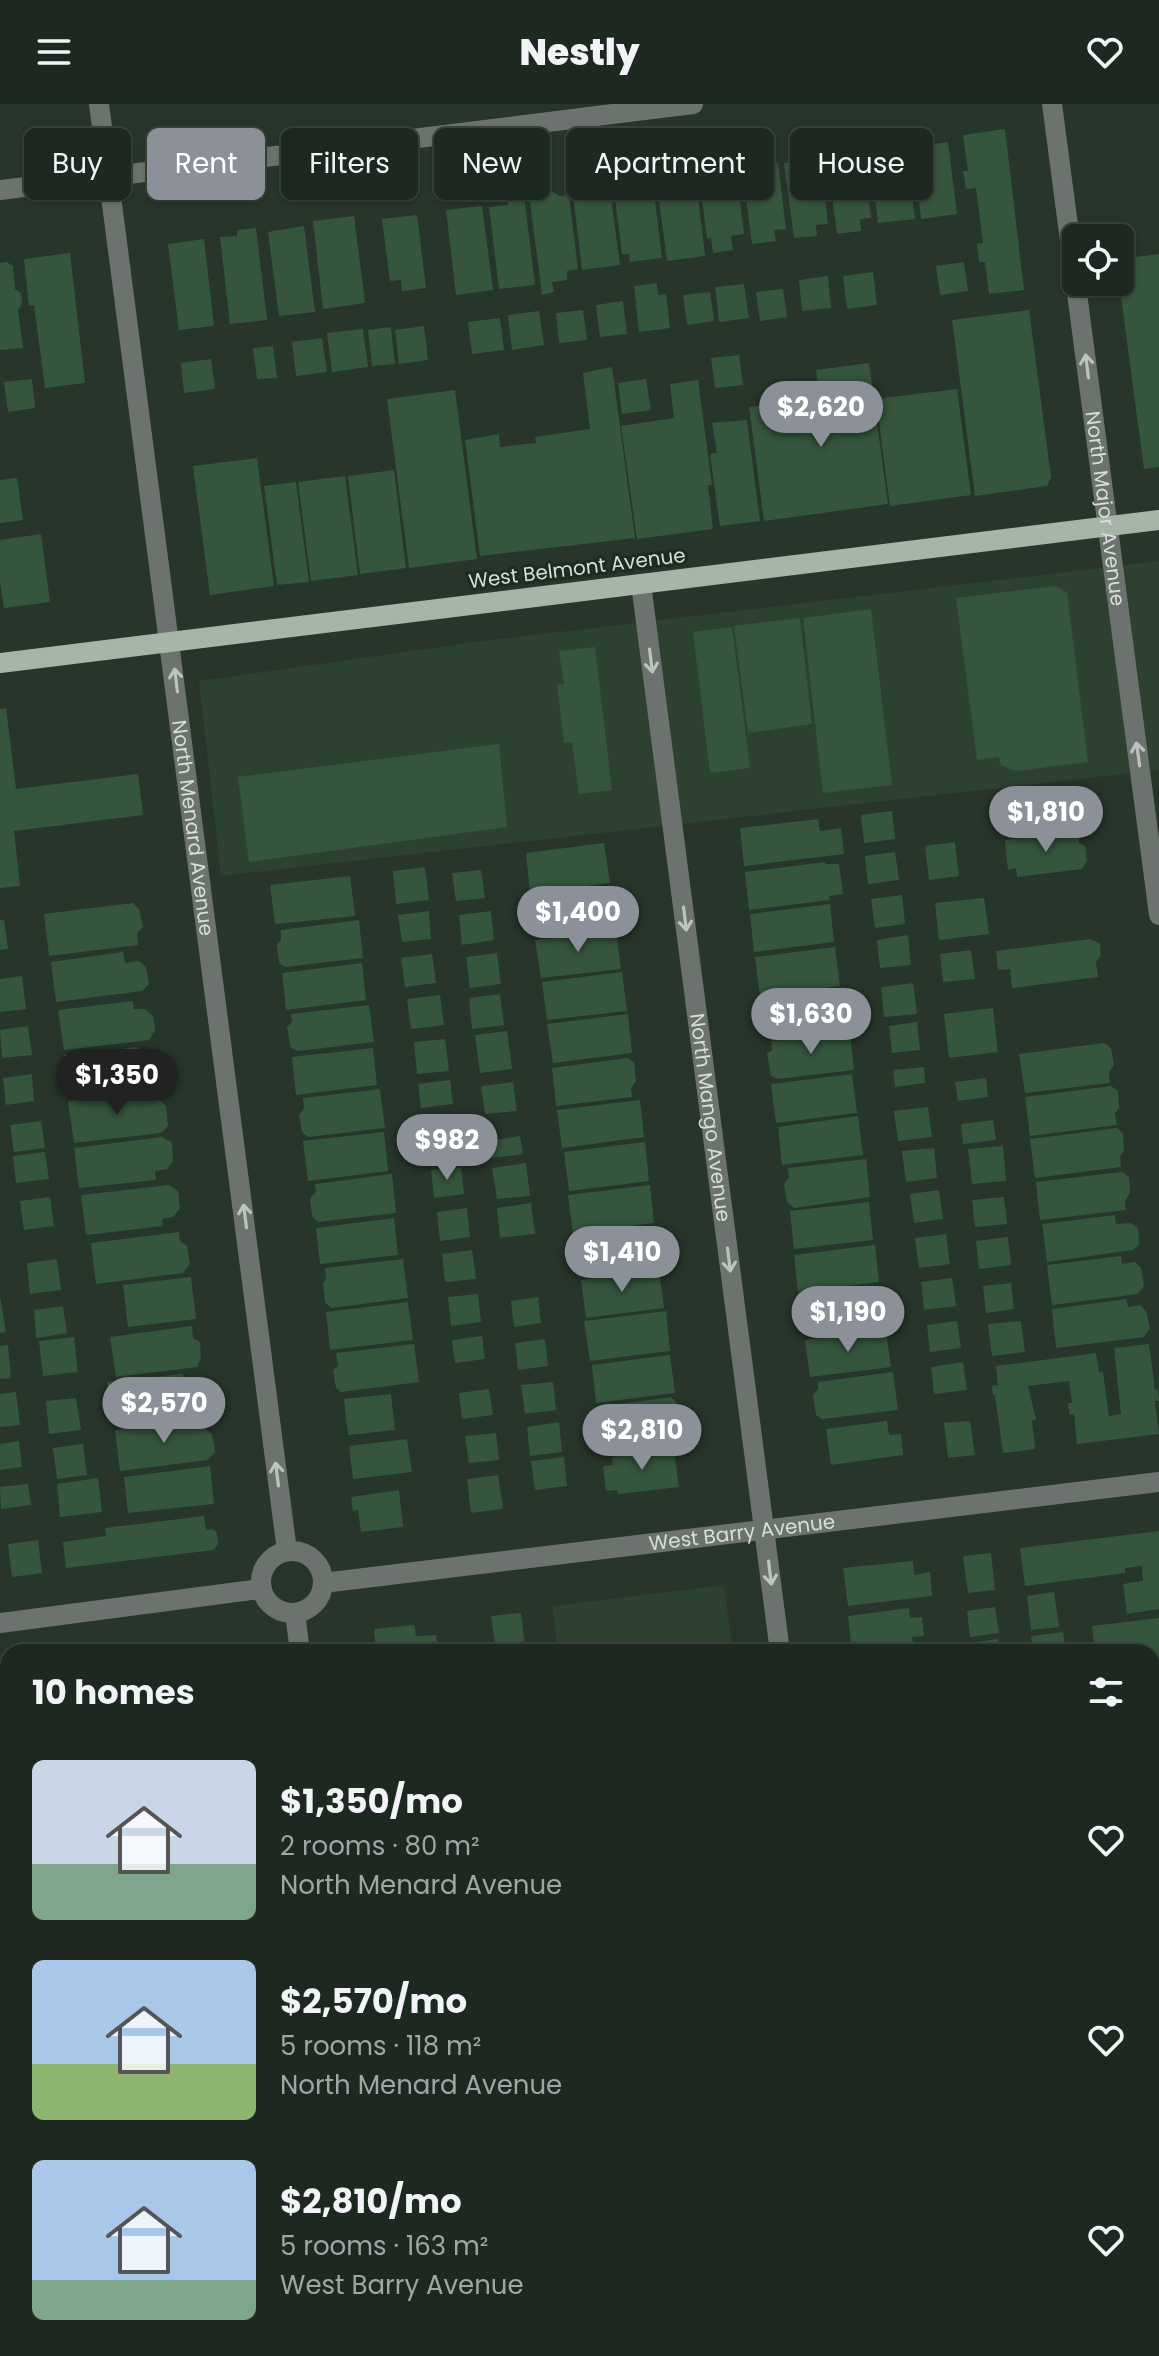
<!DOCTYPE html>
<html lang="en">
<head>
<meta charset="utf-8">
<style>
	body { margin:0; font-family:Poppins,sans-serif; background:#253029; color:#f1f3f6; height:100vh; display:flex; flex-direction:column; font-size:30px; white-space:nowrap }
	* { box-sizing:border-box; margin:0 }
	p { font-size:26px; color:#a0a6a5 }
	.icon { flex:none; width:44px; height:44px; fill:none; stroke:currentColor; stroke-width:2; stroke-linecap:round; stroke-linejoin:round }
	.map { position:relative; flex:1; overflow:hidden }
	.panel { position:absolute; left:0px; top:1540px; width:1160px; height:712px; display:flex; flex-direction:column; background:#1d2820; border-radius:24px 24px 0 0; box-shadow:0 2px 6px #0004,0 0 0 2px #3b443e }
	.panel>* { flex:none }
	.banner { position:absolute; left:24px; top:24px; width:1112px; height:72px; display:flex; gap:16px }
	.controls { position:absolute; left:1062px; top:120px; display:grid; gap:16px }
	.controls a { display:grid; place-items:center; width:72px; height:72px; border-radius:12px; background:#1d2820; box-shadow:0 2px 6px #0004,0 0 0 2px #3b443e; font-size:40px }
	.price { position:absolute; translate:-50% -68px; padding:0 18px; border-radius:28px; background:#8c9099; color:#fff; font-size:26px; line-height:52px; filter:drop-shadow(0 2px 4px #0008) }
	.price::after { content:''; position:absolute; left:50%; top:48px; width:24px; height:18px; margin-left:-12px; background:inherit; clip-path:polygon(0 0,100% 0,50% 100%) }
	.price.selected { background:#222; color:#fff }
	ul { padding:0; list-style:none }
	li { display:flex; align-items:center; gap:24px; height:200px; padding:0 32px }
	li span { display:grid; place-items:center; flex:none; width:224px; height:160px; border-radius:12px; color:#555 }
	li>.icon { margin-inline-start:auto }
	span .icon { width:96px; height:96px; fill:#fffc; stroke-width:1 }
	li b { font-size:34px }
	h2 { display:flex; justify-content:space-between; align-items:center; height:96px; padding:0 32px; font-size:34px }
	.chip { padding:0 28px; border-radius:12px; background:#1d2820; box-shadow:0 2px 6px #0004,0 0 0 2px #3b443e; font-size:28px; line-height:72px }
	.chip.selected { background:#8c9099; color:#fff }
	header { display:flex; justify-content:space-between; align-items:center; height:104px; padding:0 32px; background:#1d2820; font-size:36px; font-weight:800 }
	.map>svg:first-child { display:block }
	.built { fill:#2d4131 }
	.building { fill:#35563d }
	.lines { fill:none; stroke-linecap:round; stroke-linejoin:round }
	.minor { stroke:#6c736e; stroke-width:20 }
	.major { stroke:#a7b5a9; stroke-width:20 }
	.oneway { stroke:#bcc4be }
	.labels { text-anchor:middle; dominant-baseline:central; stroke-width:6; stroke-linejoin:round; paint-order:stroke }
	.street-label { font-size:20px; fill:#d6dfd8; stroke:#1d2b20 }
</style>
</head>
<body>
<header><svg class="icon" aria-label="menu" viewBox="0 0 24 24"><path d="M4 6h16M4 12h16M4 18h16"/></svg>Nestly<svg class="icon" aria-label="heart" viewBox="0 0 24 24"><path d="M12 20l-8-8c-3-5 5-10 8-4 3-6 11-1 8 4z"/></svg></header>
<div class="map">
<svg width="1159" height="2252" viewBox="0 0 1159 2252">
	<rect width="100%" height="100%" fill="#27352a"/>
	<path class="built" d="M1159,457V666L221,772L199,577L482,537Z
		M724,1481L733,1548H558L552,1502Z
		M644,2244H819L820,2252H645Z"/>
	<path class="building" d="M1005,25L1024,186L989,190L985,158H979L977,140L983,139L976,84L966,85L963,67H968L963,31Z
		M948,38L957,110L921,115L913,43Z
		M906,44L915,115L878,119L870,48Z
		M863,48L871,114L860,115L861,127L837,130L827,53Z
		M820,55L828,120L816,121L817,132L794,134L784,59Z
		M778,59L786,125L774,126L776,137L752,140L742,63Z
		M736,65L744,130L731,132L733,146L713,149L711,134L707,135L699,69Z
		M688,71L696,76L705,152L667,157L657,80L667,79L671,73Z
		M647,74L653,81L662,154L630,158L629,150H622L614,86H623L629,78Z
		M593,82L601,87L610,86L620,161L582,166L573,90L577,84Z
		M553,88L559,92L569,91L578,165L567,167V176L552,178L554,188L542,191L530,97L533,90Z
		M524,92L535,181L499,185L489,103L508,101L507,94Z
		M482,102L493,186L456,191L446,106Z
		M417,111L426,184L402,187L401,176L390,177L382,115Z
		M354,112L365,199L323,205L313,117Z
		M304,122L315,208L279,212L268,128Z
		M256,124L267,216L230,220L220,133L237,132V126Z
		M204,135L214,222L179,226L168,140Z
		M70,149L85,279L45,284L34,201L29,202L24,155Z
		M1159,150V363L1144,365L1119,178L1120,155Z
		M7,158L13,162L15,185L21,189L22,200L18,206L23,244L0,246V159Z
		M964,158L968,187L940,191L936,162Z
		M873,168L877,201L847,205L843,172Z
		M828,172L831,204L802,207L799,176Z
		M657,179L658,191L666,190L670,224L639,228L634,182Z
		M744,180L749,214L719,218L715,183Z
		M783,185L787,213L760,217L756,188Z
		M710,188L714,217L687,221L683,191Z
		M623,197L627,230L600,233L596,201Z
		M583,206L587,236L559,239L556,209Z
		M1029,206L1051,373L1047,382L975,392L952,216Z
		M539,207L544,241L512,246L508,211Z
		M500,214L504,246L472,250L468,218Z
		M424,222L428,256L399,260L395,226Z
		M391,223L395,260L372,262L368,226Z
		M363,225L368,263L332,268L327,229Z
		M322,234L327,268L296,272L292,238Z
		M273,242L277,274L257,275L253,244Z
		M739,251L743,281L715,284L711,254Z
		M211,255L215,285L184,289L181,259Z
		M869,259L888,400L764,417L749,303L820,294L816,266Z
		M612,263L635,434L480,452L465,336L499,330L500,343L536,339L535,333L590,325L583,269Z
		M32,275L35,304L8,308L4,278Z
		M646,275L651,306L622,310L618,279Z
		M698,276L712,381H708L713,425L637,435L621,322L674,314L670,280Z
		M957,285L971,391L890,402L876,295Z
		M455,286L477,455L409,464L387,295Z
		M747,316L760,417L720,422L710,350L717,349L712,319Z
		M257,354L274,482L210,491L193,362Z
		M394,366L406,464L360,470L348,372Z
		M345,372L358,471L311,477L298,378Z
		M17,374L23,416L0,419V376Z
		M296,378L309,478L277,481L264,382Z
		M41,430L50,498L4,504L0,477V436Z
		M1056,482L1067,489L1088,658L1015,667L1001,661L999,653L977,656L956,494Z
		M871,505L892,681L823,689L803,514Z
		M800,514L812,620L748,629L734,522Z
		M732,523L750,664L710,669L693,528Z
		M595,543L612,686L579,690L572,638L564,639L557,581L564,580L559,547Z
		M6,604L16,685L138,670L143,711L14,727L20,782L0,784V605Z
		M499,640L507,723L249,758L238,673Z
		M892,707L895,735L864,739L861,711Z
		M818,715L820,727L841,724L844,750L744,762L740,724Z
		M1078,727L1079,739L1085,742L1087,757L1082,765L1017,773L1016,764L1008,766L1005,736Z
		M955,738L959,772L929,776L925,742Z
		M604,739L610,779L530,789L526,749Z
		M895,748L899,776L868,780L865,752Z
		M825,758V760H839L843,790L829,792L830,796L749,806L745,768Z
		M425,763L429,796L396,800L393,767Z
		M481,766L485,794L456,797L452,769Z
		M350,772L355,812L275,820L270,781Z
		M606,783L612,789L614,808L609,813L610,823L534,832L529,793Z
		M902,791L905,820L875,824L871,795Z
		M984,794L989,830L939,836L935,799Z
		M133,799L139,805L143,823L137,829L138,841L49,852L44,810Z
		M830,800L834,838L754,848L750,810Z
		M429,807L431,835L402,838L398,811Z
		M491,807L494,836L462,841L459,811Z
		M0,816H4L8,845L0,846Z
		M359,816L363,854L285,863L279,859L277,840L281,836V826Z
		M616,826L621,865L541,874L535,836Z
		M908,831L911,861L880,864L877,836Z
		M1090,835L1100,839L1101,851L1096,858L1098,873L1012,884L1010,865L998,866L996,847Z
		M835,843L840,882L760,892L755,853Z
		M971,846L975,875L943,878L940,850Z
		M123,848L125,859L139,857L146,863L149,880L142,887L56,898L51,858Z
		M497,849L501,880L470,884L466,853Z
		M432,850L436,879L405,883L401,854Z
		M362,859L366,896L286,906L282,869Z
		M622,868L627,907L547,916L542,878Z
		M22,872L26,905L0,908V875Z
		M913,879L917,910L884,913L881,883Z
		M841,886L846,924L766,934L762,895Z
		M500,890L504,921L472,925L469,894Z
		M440,891L444,921L411,925L407,895Z
		M133,897L134,905H145L153,912L155,926L149,936L64,946L58,906Z
		M369,901L374,938L297,947L291,944L287,923L292,918L291,910Z
		M993,904L998,948L949,954L944,910Z
		M628,910L632,949L553,959L547,920Z
		M917,918L920,946L892,949L889,922Z
		M28,922L32,951L2,954L0,926Z
		M507,927L512,965L480,969L475,931Z
		M850,929L854,966L778,975L771,972L767,949L772,946L771,937Z
		M445,935L449,967L417,970L414,938Z
		M1104,939L1111,944L1114,961L1109,968L1110,979L1025,989L1019,950Z
		M138,943L139,951L153,950L159,956L161,973L156,980L69,991L64,951Z
		M373,944L377,981L296,991L292,953Z
		M627,954L634,958L636,976L631,985L632,993L556,1002L552,964Z
		M924,963L925,979L895,983L893,966Z
		M32,970L34,997L6,1001L3,974Z
		M852,970L857,1009L776,1019L771,980Z
		M986,974L988,993L958,997L955,978Z
		M450,976L453,1000L421,1004L418,980Z
		M513,978L517,1007L485,1010L481,982Z
		M1111,982L1118,987L1119,1004L1115,1009L1117,1021L1030,1032L1025,993Z
		M380,985L385,1024L308,1033L302,1028L299,1011L304,1004L303,994Z
		M145,987L146,996L158,995L166,1002L168,1022L161,1029L74,1039L68,997Z
		M640,996L644,1033L562,1044L557,1006Z
		M928,1003L932,1033L898,1037L894,1007Z
		M858,1012L863,1051L782,1061L778,1023Z
		M993,1016L996,1036L963,1040L961,1020Z
		M41,1017L45,1044L14,1048L10,1021Z
		M456,1018L458,1037L428,1040L426,1021Z
		M1117,1024L1123,1029L1124,1046L1120,1053L1121,1063L1035,1074L1030,1035Z
		M384,1028L388,1067L308,1077L303,1037Z
		M520,1032L523,1050L492,1054L489,1037Z
		M162,1033L172,1039L173,1057L167,1065L155,1067L156,1076L79,1084L74,1044Z
		M645,1038L649,1077L569,1087L564,1048Z
		M1003,1042L1006,1077L972,1080L968,1045Z
		M934,1044L937,1074L906,1078L902,1047Z
		M45,1048L49,1075L16,1079L13,1052Z
		M866,1055L870,1093L794,1104L787,1098L784,1080L789,1074L788,1064Z
		M526,1059L530,1092L497,1095L492,1064Z
		M461,1063L464,1090L434,1094L431,1066Z
		M1122,1068L1129,1073L1130,1089L1125,1097L1126,1106L1040,1116L1036,1078Z
		M392,1070L396,1109L318,1118L312,1112L310,1094L316,1088L315,1080Z
		M169,1081L178,1087L180,1104L173,1113L162,1115L163,1122L86,1131L81,1091Z
		M650,1081L654,1119L573,1129L568,1091Z
		M939,1086L943,1115L914,1119L910,1090Z
		M50,1093L54,1122L24,1126L20,1097Z
		M1004,1093L1007,1120L975,1123L972,1096Z
		M869,1098L873,1136L794,1145L790,1107Z
		M531,1099L535,1130L500,1134L497,1104Z
		M467,1104L470,1133L440,1137L437,1108Z
		M1115,1111L1116,1120L1130,1119L1138,1124L1139,1141L1133,1146L1047,1158L1042,1120Z
		M394,1114L398,1151L320,1160L316,1124Z
		M649,1124L655,1129L658,1148L654,1153L655,1163L578,1173L573,1134Z
		M179,1128L180,1137L187,1142L190,1160L183,1169L96,1180L91,1139Z
		M946,1130L950,1160L919,1164L915,1134Z
		M1008,1133L1011,1161L979,1165L976,1137Z
		M875,1141L879,1178L798,1188L794,1151Z
		M472,1146L476,1175L445,1178L442,1150Z
		M1121,1152L1122,1160L1135,1158L1141,1164L1144,1182L1138,1190L1052,1201L1047,1161Z
		M57,1155L61,1186L30,1190L27,1159Z
		M403,1155L408,1194L331,1204L325,1198L323,1180L326,1175L325,1164Z
		M659,1166L664,1204L586,1214L581,1176Z
		M191,1173L196,1215L128,1223L123,1181Z
		M952,1174L956,1202L924,1206L921,1178Z
		M1011,1179L1014,1205L986,1209L983,1182Z
		M883,1182L887,1221L811,1230L805,1225L802,1203L806,1199L805,1192Z
		M478,1190L481,1218L451,1222L448,1193Z
		M0,1192L6,1228L0,1229Z
		M538,1193L541,1219L514,1223L511,1197Z
		M1126,1195L1128,1203L1140,1201L1146,1207L1150,1224L1144,1233L1056,1244L1052,1205Z
		M408,1198L413,1236L330,1246L326,1208Z
		M63,1202L67,1229L36,1234L34,1206Z
		M666,1207L670,1247L590,1257L584,1217Z
		M957,1217L961,1244L930,1248L927,1221Z
		M1021,1217L1025,1248L992,1252L988,1220Z
		M192,1222L193,1234L200,1238L201,1254L197,1263L116,1273L110,1233Z
		M886,1226L891,1263L810,1273L805,1236Z
		M482,1232L485,1255L455,1259L452,1236Z
		M74,1233L78,1268L43,1272L39,1237Z
		M545,1235L548,1262L518,1266L515,1239Z
		M414,1240L419,1278L341,1288L336,1284L333,1266L338,1262L336,1249Z
		M1149,1240L1155,1286L1158,1285L1159,1297H1155L1159,1330L1077,1340L1074,1310L1070,1311L1068,1299H1072L1069,1277L1028,1282L1036,1316H1032L1035,1345L1003,1349L995,1291H993L992,1282L998,1281L996,1262L1096,1249L1099,1268H1103L1109,1312L1121,1310L1114,1244Z
		M8,1241L11,1274L0,1275V1242Z
		M670,1251L675,1289L596,1299L592,1261Z
		M963,1258L967,1286L934,1290L931,1263Z
		M893,1268L898,1306L822,1315L816,1311L813,1291L818,1285V1278Z
		M183,1270L184,1279L197,1278L206,1285L208,1302L200,1309L112,1321L107,1278Z
		M553,1278L556,1306L525,1310L521,1281Z
		M489,1285L493,1311L462,1315L459,1289Z
		M16,1288L20,1321L0,1323V1290Z
		M391,1290L395,1326L348,1331L344,1295Z
		M671,1293L676,1298L680,1315L676,1323L677,1333L600,1342L596,1303Z
		M76,1294L81,1326L49,1330L46,1297Z
		M204,1316L205,1325L212,1330L215,1348L208,1356L120,1367L115,1326Z
		M887,1317L889,1331L901,1330L903,1351L831,1361L826,1325Z
		M970,1317L975,1351L948,1354L944,1319Z
		M559,1318L562,1348L530,1352L527,1323Z
		M496,1329L499,1356L469,1359L465,1332Z
		M407,1335L412,1368L353,1375L349,1342Z
		M19,1337L22,1363L0,1366V1340Z
		M83,1340L87,1371L57,1375L53,1344Z
		M674,1345L679,1383L618,1390L617,1386L606,1387L603,1362L613,1361L612,1353Z
		M564,1353L567,1382L535,1386L531,1357Z
		M210,1362L214,1400L128,1409L124,1373Z
		M498,1371L503,1405L471,1409L467,1375Z
		M98,1374L102,1408L60,1413L57,1380Z
		M28,1380L31,1401L1,1405L0,1383Z
		M399,1386L403,1423L361,1428L358,1406L353,1407L351,1393Z
		M204,1412L206,1426L213,1425L217,1429L218,1440L214,1446L66,1464L63,1438L106,1432L105,1424Z
		M1159,1427V1505L1127,1510L1123,1480L1143,1477L1142,1462L1125,1464V1469L1025,1482L1020,1444Z
		M38,1436L42,1469L12,1473L8,1440Z
		M991,1449L995,1486L968,1489L963,1452Z
		M913,1457L914,1471L930,1468L932,1492L848,1502L843,1464Z
		M1054,1488L1059,1523L1031,1526L1027,1492Z
		M995,1503L999,1529L970,1533L967,1507Z
		M909,1504L910,1514L922,1513L924,1532L912,1533L913,1539L852,1546L848,1512Z
		M521,1509L525,1544L496,1548L491,1512Z
		M1159,1514V1553L1152,1554V1548H1095L1092,1522Z
		M414,1521L416,1532L436,1531L438,1548H376L374,1525Z
		M1063,1528L1066,1548H1033L1031,1532Z
		M998,1535L999,1548H969L968,1539Z
		M1159,1556V1596L1152,1597V1557Z
		M1159,1599V1639L1152,1640V1600Z
		M1159,1643V1682L1152,1683V1644Z
		M1159,1686V1725L1152,1726V1687Z
		M0,1724H4L8,1756V1760L0,1761Z
		M1159,1730V1768L1152,1769V1731Z
		M8,1769V1812L0,1813V1770Z
		M1159,1773V1812L1152,1813V1774Z
		M1159,1816V1854L1152,1855V1817Z
		M8,1818V1856L0,1857V1819Z
		M1159,1859V1899H1152V1860Z
		M8,1862V1906L0,1907V1863Z
		M1159,1902V1941L1152,1942V1903Z
		M8,1911V1952L0,1953V1912Z
		M1152,1945H1159V1986L1152,1987Z
		M8,1956V1998L0,1999V1957Z
		M1159,1988V2024L1157,2025L1152,1989Z
		M8,2005V2047L0,2048V2006Z
		M8,2053V2094L0,2095V2054Z
		M8,2100V2140L0,2141V2101Z
		M8,2148V2188L0,2189V2149Z
		M8,2197V2235L0,2236V2198Z
		M0,2243L69,2244L70,2252H0Z
		M109,2244H142L143,2252H111Z
		M237,2244H312V2246L239,2252Z
		M510,2244L511,2252H468L467,2249Z
		M580,2244H613L614,2252H581Z
		M681,2244H772L773,2252H682Z
		M943,2244H1011L1012,2252H944Z"/>
	<g class="lines">
		<g class="minor">
			<path id="s1" d="M99,0L287,1447"/>
			<path id="s2" d="M1052,0L1159,811"/>
			<path d="M0,86L693,0"/>
			<path id="s3" d="M641,480L780,1548"/>
			<circle cx="292" cy="1478" r="31"/>
			<path id="s4" d="M323,1479L1159,1378"/>
			<path d="M295,1509L300,1548"/>
			<path d="M0,1519L260,1485"/>
			<path d="M394,2244L395,2252"/>
			<path d="M871,2244L872,2252"/>
		</g>
		<path class="major" d="M0,559L1159,416"/>
	</g>
	<defs><path id="oneway-shaft" d="M-6 0H5M1.5-3L5.5 0L1.5 3" fill="none" stroke-width="1.6" stroke-linecap="round" stroke-linejoin="round" transform="scale(2)"/></defs>
	<g class="oneway">
		<use href="#oneway-shaft" transform="translate(1087 262) rotate(-97)"/>
		<use href="#oneway-shaft" transform="translate(651 557) rotate(83)"/>
		<use href="#oneway-shaft" transform="translate(176 576) rotate(-97)"/>
		<use href="#oneway-shaft" transform="translate(1138 650) rotate(-98)"/>
		<use href="#oneway-shaft" transform="translate(685 815) rotate(83)"/>
		<use href="#oneway-shaft" transform="translate(245 1112) rotate(-97)"/>
		<use href="#oneway-shaft" transform="translate(729 1156) rotate(83)"/>
		<use href="#oneway-shaft" transform="translate(277 1370) rotate(-97)"/>
		<use href="#oneway-shaft" transform="translate(770 1469) rotate(83)"/>
	</g>
	<g class="labels">
		<g class="street-label">
			<text stroke="none"><textPath href="#s2" startOffset="408">North Major Avenue</textPath></text>
			<text transform="translate(577 464) rotate(-7)">West Belmont Avenue</text>
			<text stroke="none"><textPath href="#s1" startOffset="730">North Menard Avenue</textPath></text>
			<text stroke="none"><textPath href="#s3" startOffset="538">North Mango Avenue</textPath></text>
			<text stroke="none"><textPath href="#s4" startOffset="422">West Barry Avenue</textPath></text>
		</g>
	</g>
</svg>
<div class="controls">
<a><svg class="icon" aria-label="locate" viewBox="0 0 24 24"><circle cx="12" cy="12" r="6"/><path d="M12 2v4M12 18v4M2 12h4M18 12h4"/></svg></a>
</div>
<b class="price" style="left:821px;top:345px">$2,620</b>
<b class="price" style="left:1046px;top:750px">$1,810</b>
<b class="price" style="left:578px;top:850px">$1,400</b>
<b class="price" style="left:811px;top:952px">$1,630</b>
<b class="price selected" style="left:117px;top:1013px">$1,350</b>
<b class="price" style="left:447px;top:1078px">$982</b>
<b class="price" style="left:622px;top:1190px">$1,410</b>
<b class="price" style="left:848px;top:1250px">$1,190</b>
<b class="price" style="left:164px;top:1341px">$2,570</b>
<b class="price" style="left:642px;top:1368px">$2,810</b>
<div class="banner">
<a class="chip">Buy</a>
<a class="chip selected">Rent</a>
<a class="chip">Filters</a>
<a class="chip">New</a>
<a class="chip">Apartment</a>
<a class="chip">House</a>
</div>
<section class="panel">
<h2>10 homes<svg class="icon" aria-label="filters" viewBox="0 0 24 24"><path d="M4 7h16M4 17h16"/><circle cx="9" cy="7" r="2"/><circle cx="15" cy="17" r="2"/></svg></h2>
<ul>
<li><span style="background:linear-gradient(#c9d6e8 65%,#7fa58c 0)"><svg class="icon" aria-label="home" viewBox="0 0 24 24"><path d="M3 11l9-7 9 7M6 9v11h12V9"/></svg></span><div><b>$1,350/mo</b><p>2 rooms · 80 m²</p><p>North Menard Avenue</p></div><svg class="icon" aria-label="heart" viewBox="0 0 24 24"><path d="M12 20l-8-8c-3-5 5-10 8-4 3-6 11-1 8 4z"/></svg></li>
<li><span style="background:linear-gradient(#a9c7e8 65%,#8fb573 0)"><svg class="icon" aria-label="home" viewBox="0 0 24 24"><path d="M3 11l9-7 9 7M6 9v11h12V9"/></svg></span><div><b>$2,570/mo</b><p>5 rooms · 118 m²</p><p>North Menard Avenue</p></div><svg class="icon" aria-label="heart" viewBox="0 0 24 24"><path d="M12 20l-8-8c-3-5 5-10 8-4 3-6 11-1 8 4z"/></svg></li>
<li><span style="background:linear-gradient(#a9c7e8 75%,#7fa58c 0)"><svg class="icon" aria-label="home" viewBox="0 0 24 24"><path d="M3 11l9-7 9 7M6 9v11h12V9"/></svg></span><div><b>$2,810/mo</b><p>5 rooms · 163 m²</p><p>West Barry Avenue</p></div><svg class="icon" aria-label="heart" viewBox="0 0 24 24"><path d="M12 20l-8-8c-3-5 5-10 8-4 3-6 11-1 8 4z"/></svg></li>
</ul>
</section>
</div>
</body>
</html>
